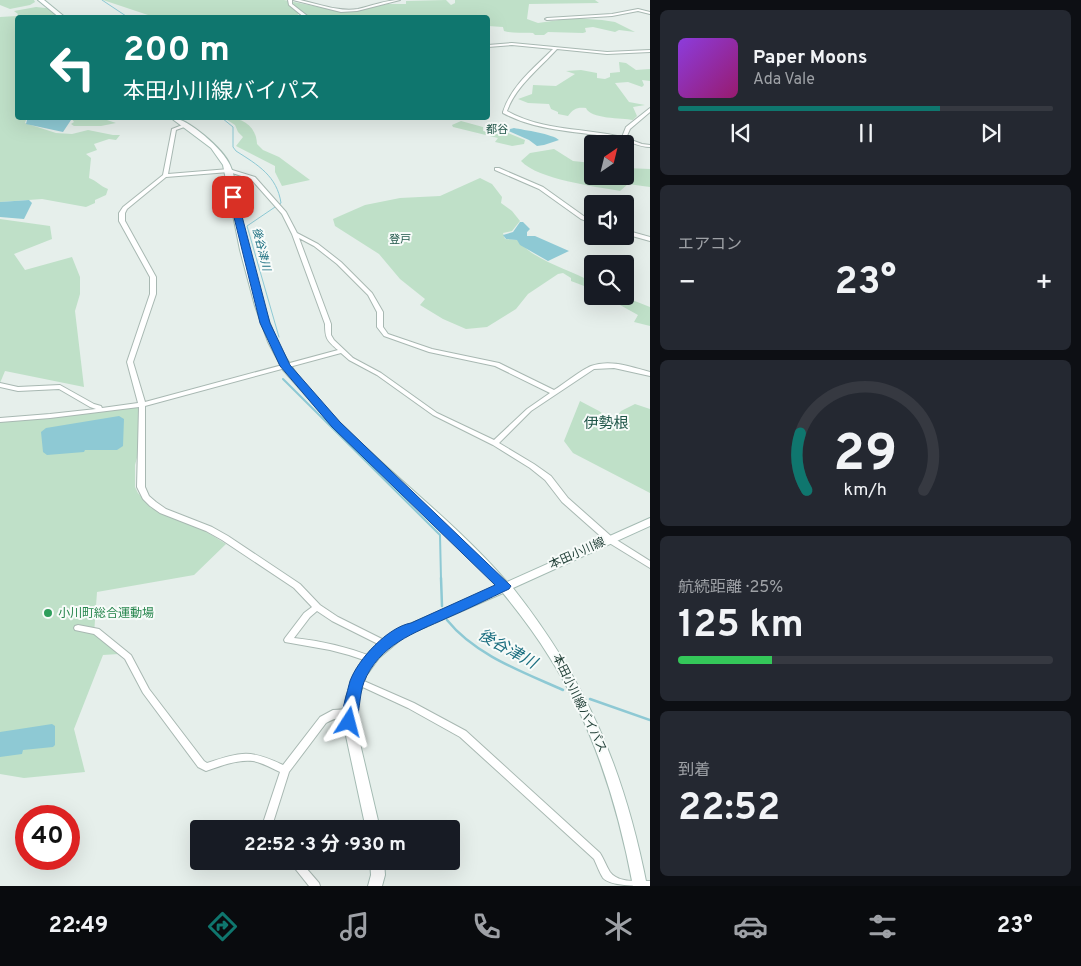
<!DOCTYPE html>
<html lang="ja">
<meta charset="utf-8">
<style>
:root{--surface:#171b24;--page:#242831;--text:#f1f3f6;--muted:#9ea1a6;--line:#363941;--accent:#0f766e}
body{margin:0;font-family:Overpass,"Noto Sans JP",sans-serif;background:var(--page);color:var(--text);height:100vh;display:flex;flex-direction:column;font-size:19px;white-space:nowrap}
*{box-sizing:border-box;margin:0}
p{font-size:16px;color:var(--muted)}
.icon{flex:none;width:28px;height:28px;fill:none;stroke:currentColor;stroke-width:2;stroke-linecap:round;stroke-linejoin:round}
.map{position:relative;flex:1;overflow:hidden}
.panel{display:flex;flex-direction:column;gap:10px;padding:10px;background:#0d0f14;width:431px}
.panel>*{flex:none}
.hud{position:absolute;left:15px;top:15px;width:475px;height:105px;border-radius:5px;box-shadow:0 5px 20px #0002;background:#0f766e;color:#fff;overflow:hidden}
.needle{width:32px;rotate:35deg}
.tools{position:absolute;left:584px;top:135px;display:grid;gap:10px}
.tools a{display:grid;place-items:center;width:50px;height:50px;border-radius:5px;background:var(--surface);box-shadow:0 5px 20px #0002;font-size:25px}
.speed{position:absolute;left:15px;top:805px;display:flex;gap:10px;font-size:25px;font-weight:700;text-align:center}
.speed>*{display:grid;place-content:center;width:65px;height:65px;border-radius:50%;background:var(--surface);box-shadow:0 5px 20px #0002;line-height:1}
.speed .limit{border:8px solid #d22;background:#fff;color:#111}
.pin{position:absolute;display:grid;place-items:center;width:42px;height:42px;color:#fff;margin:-21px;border-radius:10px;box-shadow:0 2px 8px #0006}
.me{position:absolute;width:55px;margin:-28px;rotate:9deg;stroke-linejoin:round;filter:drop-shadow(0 0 4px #0008)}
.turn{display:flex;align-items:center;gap:18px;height:105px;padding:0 25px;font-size:22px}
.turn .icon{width:65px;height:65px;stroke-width:2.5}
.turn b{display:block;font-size:35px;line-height:42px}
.big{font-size:38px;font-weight:700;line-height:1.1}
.panel .tile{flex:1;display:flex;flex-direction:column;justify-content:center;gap:8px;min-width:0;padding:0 18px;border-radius:8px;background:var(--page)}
.panel .dial{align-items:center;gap:0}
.dial svg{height:130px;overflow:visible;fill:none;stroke:var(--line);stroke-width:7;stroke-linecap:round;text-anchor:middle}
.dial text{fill:var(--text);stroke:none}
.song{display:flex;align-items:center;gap:15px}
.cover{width:60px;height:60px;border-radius:8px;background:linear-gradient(135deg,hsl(270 70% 55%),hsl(320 70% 35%))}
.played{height:5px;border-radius:2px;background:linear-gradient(90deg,var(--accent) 70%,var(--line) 70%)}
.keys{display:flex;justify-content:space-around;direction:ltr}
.heat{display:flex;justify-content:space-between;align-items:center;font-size:28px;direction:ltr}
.charge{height:8px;border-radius:4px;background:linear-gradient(90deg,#34c759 25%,var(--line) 0)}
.trip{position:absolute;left:190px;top:820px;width:270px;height:50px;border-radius:5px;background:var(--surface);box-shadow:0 5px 20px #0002;font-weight:700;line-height:50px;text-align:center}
.tabs{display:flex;height:80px;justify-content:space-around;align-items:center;background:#090b0e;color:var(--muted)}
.tabs .icon{width:35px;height:35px}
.tabs .on{color:var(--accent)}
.tabs b{font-size:22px;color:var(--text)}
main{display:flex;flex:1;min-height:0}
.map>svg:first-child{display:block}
.green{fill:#bfe0c8}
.water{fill:#8ec9d4}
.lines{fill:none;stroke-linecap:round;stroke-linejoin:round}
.stream-far2{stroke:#8ec9d4;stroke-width:1}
.stream-far1{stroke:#8ec9d4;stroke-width:2}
.stream{stroke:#8ec9d4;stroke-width:2.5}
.street-casing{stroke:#a8b8b2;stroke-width:2}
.secondary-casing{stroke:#a4bbb3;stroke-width:2}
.street{fill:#fff;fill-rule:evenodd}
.secondary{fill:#fff;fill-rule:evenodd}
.route{fill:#1a73e8;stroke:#114b97}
.leisure-dot{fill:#2e9e5b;stroke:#f7fbf9;stroke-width:2}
.labels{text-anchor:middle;stroke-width:4;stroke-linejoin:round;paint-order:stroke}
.far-neighbourhood-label{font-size:11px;fill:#1f5548;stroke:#f7fbf9}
.far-water-label{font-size:11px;font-style:italic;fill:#1c6f80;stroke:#f7fbf9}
.street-label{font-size:12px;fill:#24423a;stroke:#f7fbf9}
.leisure-label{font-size:12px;fill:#27864d;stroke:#f7fbf9;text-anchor:start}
.quarter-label{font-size:15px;fill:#1f5548;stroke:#f7fbf9}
.near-water-label{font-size:16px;font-style:italic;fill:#1c6f80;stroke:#f7fbf9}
</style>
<main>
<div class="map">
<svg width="650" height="886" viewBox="0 0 650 886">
<rect width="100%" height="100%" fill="#e6efeb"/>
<g class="green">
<path d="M0,0H34L35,2L30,5L10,9L0,5Z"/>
<path d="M103,0H284L344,12L357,11L387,4H406V1L446,0L451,5L455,3V0H595L599,3L529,4L527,19L538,23L573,18L602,20L615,22L635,32L619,30L615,32L593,27L585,28L586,32L583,33L548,32L544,35H535L533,33C524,32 513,34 504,31L503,27L488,26V18H317L300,13L293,18L154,17Z"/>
<path d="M36,7L55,9L64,17L18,18L16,117L26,120L25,123L56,133L72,134L88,130L113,135H120L116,140L109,139L94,144L97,150L86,154L91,158L89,178C97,181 100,186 108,189L106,195L95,200V203L86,207L42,199L0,202V17L17,16L18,14L14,11Z"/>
<path d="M619,62L626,63L636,70L650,69V81L642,80L644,85L642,87L628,82L615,83L629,102L645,105L633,107L637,116L633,120C622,118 590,119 586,108C577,107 573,109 568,116L558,114V112L551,109L549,104L528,103L518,99L532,94L533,85L556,86L575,74L566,71L581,70L597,73V78L605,79L610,77V73L620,72Z"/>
<path d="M38,118H112L107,120L116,123L101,126H74L71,124L74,122L72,119L59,121Z"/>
<path d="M224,118C242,117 256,125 257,144L263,150L279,157L310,180L282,186L275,172V166L236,146L243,137L238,132L235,125Z"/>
<path d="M461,121L483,127V131L496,134L508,133L525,140L524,144L512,146L495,142L498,138L453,127L452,125Z"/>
<path d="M554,149L573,161L592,163V176H625V168L650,169V187L628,184L620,191C594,186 539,180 521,161L530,153Z"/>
<path d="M480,178L492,184L502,197L501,203L512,211L520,221L512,231L503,233L505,239L518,240C532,260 571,270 592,282V289L571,281V278L563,273L558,274L528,294L516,309L487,327L466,329L443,319L420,305L425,299L400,279L379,254L335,226L333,219L365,205L400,198L440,196Z"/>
<path d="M0,219L50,226L52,239L14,254L25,270L72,257L80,277V294L75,311L84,387L5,371L0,383Z"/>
<path d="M609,296H622L650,307V326L634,322L638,315L611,300L612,298Z"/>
<path d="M580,401L599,411L613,421L621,411L635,404L650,409V493L573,453L564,441Z"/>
<path d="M127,408H139L138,454L135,465V487L138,493L151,508L205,531L226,544L194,575L97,592L94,634L119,654L103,655L74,729L85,772L24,778L0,774V421Z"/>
</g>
<g class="water">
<path d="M22,118L71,120L63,132L26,124L27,120Z"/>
<path d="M514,128C524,130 553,134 559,140L544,145L537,146L529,140L506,130Z"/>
<path d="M29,200L32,203L24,219L0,217V202Z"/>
<path d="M520,222H523L530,229L527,232V236H535L569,251L548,261L520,245L517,240L506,239L503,235L513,232Z"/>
<path d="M119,416L124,419L123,446L117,450H85L84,452L47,455L43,452L41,432L46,428Z"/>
<path d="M52,724L55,726V745L53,747L23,750L22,754L0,757V732Z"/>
</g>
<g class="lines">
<g class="stream-far2">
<path d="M102,0L129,18"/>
<path d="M222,118L233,127V147L236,151C258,165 277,176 281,203L247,226L279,337"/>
</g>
<path class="stream-far1" d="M283,379L440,535L441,579"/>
<g class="stream">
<path d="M441,578L442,606"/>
<path d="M447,620C475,655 523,672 563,690"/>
<path d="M590,699L650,720"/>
</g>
<defs>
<g id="street">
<path d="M288,0H292V4L310,18H305L289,5Z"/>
<path d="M293,0H300C319,4 338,12 358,9C372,6 385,0 400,0L357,11L341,12Z"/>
<path d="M638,9L650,12V14L638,11L612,16L547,20L545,19L547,18L612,14Z"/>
<path d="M512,43L607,52L650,50V52L607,54L557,49C539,69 516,86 507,111C542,131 584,128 622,137L626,127L650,108V112L630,129L626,138L642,144L650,145V147C638,147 628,140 616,138C578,131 538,132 503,113V112C511,86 534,68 553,49L512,45L488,47V45Z"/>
<path d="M185,124H187V126L176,130L168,174L229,169L255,177L286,212L297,233L318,244L341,262L372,293L383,312V327L388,334L432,349L499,363L554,390C564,384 581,370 591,366C610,359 631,367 650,372V376L614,368L594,369L531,411L499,443L534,464L551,476L568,498L612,537L650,561V568L606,541L562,502L545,480L530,468L493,445L433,415L377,375L349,360L341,353L145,406V487L149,496L156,502L166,509L212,527L228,536L300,584L320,605L338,617L388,642L389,644L388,646L385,647L382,646L332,621L317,611L310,617L294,638C322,641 348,647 373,657L374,659L373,661L370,662L349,655L330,650L285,642L284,640L285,638L304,613L312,607L294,588L222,540L206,531L160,513L150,506L143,499L137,487L139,407L50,418L0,422V418L50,414L96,409L90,407L59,389L18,391L0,387V383L18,387L60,385L94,404L101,406L102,408L138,403L127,362L150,294V277L119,221V213L123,207L163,175L172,129ZM229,172L251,179L282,214L292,234L325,324C325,338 327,341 338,350L145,402L133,362L156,294V277L125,221V213L127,209L166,177ZM299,238L314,246L337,264L368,295L377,312V327L384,336L429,352L495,366L550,393L527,409L494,440L437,413L381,373L353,358L334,340L331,335V324Z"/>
<path d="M495,168H499L543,187L585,217L592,220V223L581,219L539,189L495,170Z"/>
<path d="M625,230L650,237V241L625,234Z"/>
<path d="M78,625L99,629L131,655L149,689L204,761L207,763C241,752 250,749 283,765L320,717L333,710L349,709L352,711L353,713L352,715C341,719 338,716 326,723L289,772L271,829H261L280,772C271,768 263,763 253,761C238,759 221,766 206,771L198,767L143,693L125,659L94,634L75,630L74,628L75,626Z"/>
<path d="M357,678L414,703L466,731L600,853C604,859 606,866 610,872C618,883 637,881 650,881V886C636,886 611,886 603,878C599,872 597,865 594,859L460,737L408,708L354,683L353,681L354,679Z"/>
<path d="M289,861H300L319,883L320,886H309Z"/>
</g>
<g id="secondary">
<path d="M38,0H44L66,18H60Z"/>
<path d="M171,118C186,116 224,150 230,165C237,180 236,197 240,213C249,255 258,297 275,336C289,370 315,397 340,423C394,477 457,524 507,582L650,518V526L513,588C587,682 624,769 647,886H633C618,806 594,727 550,658C536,635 520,614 503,593L405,636L379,658L366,676L359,697L355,722L380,829H366L343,722L346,697L357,671L370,651L396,630L498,586L456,542L340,434L283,370L268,342L255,306L240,250L223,165L211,148Z"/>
<path d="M370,861H384L385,875L382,886H368L371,875Z"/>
</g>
</defs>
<use href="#street" class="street-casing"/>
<use href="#secondary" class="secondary-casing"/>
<use href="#street" class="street"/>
<use href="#secondary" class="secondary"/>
</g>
<path class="route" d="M233,194L237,197L270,323L290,365L340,422L511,586L509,589C488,599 468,609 447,618C414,633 379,645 364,682C359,695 360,716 354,726L349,728L344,726C340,718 343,709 345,700C347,694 348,687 350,681C358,659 388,627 411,623L495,585L332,427L280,366L260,323L229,197Z"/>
<circle class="leisure-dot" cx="48" cy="613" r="5"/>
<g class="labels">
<g class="far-neighbourhood-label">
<text x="497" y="133">都谷</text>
<text x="400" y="243">登戸</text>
</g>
<g class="far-water-label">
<text transform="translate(262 249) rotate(76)" y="4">後谷津川</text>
</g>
<g class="street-label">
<text transform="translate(577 553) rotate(-24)" y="4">本田小川線</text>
<text transform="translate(580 703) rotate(64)" y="4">本田小川線バイパス</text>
</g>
<g class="leisure-label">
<text x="58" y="617">小川町総合運動場</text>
</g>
<g class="quarter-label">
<text x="606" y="428">伊勢根</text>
</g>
<g class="near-water-label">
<text transform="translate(508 648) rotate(29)" y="6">後谷津川</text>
</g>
</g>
</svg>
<div class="tools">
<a><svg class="needle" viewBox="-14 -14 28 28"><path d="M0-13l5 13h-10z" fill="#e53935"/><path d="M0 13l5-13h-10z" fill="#9ea1a6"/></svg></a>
<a><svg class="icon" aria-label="sound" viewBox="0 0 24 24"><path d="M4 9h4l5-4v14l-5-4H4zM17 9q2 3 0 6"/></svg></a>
<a><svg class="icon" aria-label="search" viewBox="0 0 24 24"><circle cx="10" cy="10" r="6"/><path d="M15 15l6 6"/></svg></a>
</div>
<div class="speed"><div class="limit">40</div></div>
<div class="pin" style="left:233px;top:197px;background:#d93025"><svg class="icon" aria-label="arrive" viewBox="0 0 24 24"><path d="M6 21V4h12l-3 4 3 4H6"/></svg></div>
<svg class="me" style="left:349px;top:722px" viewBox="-20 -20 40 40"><path d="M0-17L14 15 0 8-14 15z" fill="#1a73e8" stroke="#fff" stroke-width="4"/></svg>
<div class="trip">22:52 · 3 分 · 930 m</div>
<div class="hud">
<div class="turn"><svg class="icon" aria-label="left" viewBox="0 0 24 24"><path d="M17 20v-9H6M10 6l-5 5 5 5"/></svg><div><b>200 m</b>本田小川線バイパス</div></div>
</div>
</div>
<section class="panel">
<div class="tile">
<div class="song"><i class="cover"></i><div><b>Paper Moons</b><p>Ada Vale</p></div></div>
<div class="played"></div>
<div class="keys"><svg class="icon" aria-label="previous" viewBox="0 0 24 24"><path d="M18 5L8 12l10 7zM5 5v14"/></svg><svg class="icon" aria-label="pause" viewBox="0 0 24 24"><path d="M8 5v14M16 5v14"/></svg><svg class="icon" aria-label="next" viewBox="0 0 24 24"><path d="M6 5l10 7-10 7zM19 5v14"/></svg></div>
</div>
<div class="tile"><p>エアコン</p>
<div class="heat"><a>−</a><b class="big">23°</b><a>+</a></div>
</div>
<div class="tile dial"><svg viewBox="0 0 100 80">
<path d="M14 69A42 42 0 1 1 86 69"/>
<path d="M14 69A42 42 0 0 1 10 34" stroke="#0f766e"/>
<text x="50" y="56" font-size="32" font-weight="700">29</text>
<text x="50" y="72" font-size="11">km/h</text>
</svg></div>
<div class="tile"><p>航続距離 · 25%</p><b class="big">125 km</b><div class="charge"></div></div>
<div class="tile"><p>到着</p><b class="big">22:52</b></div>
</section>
</main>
<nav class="tabs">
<b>22:49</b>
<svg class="icon on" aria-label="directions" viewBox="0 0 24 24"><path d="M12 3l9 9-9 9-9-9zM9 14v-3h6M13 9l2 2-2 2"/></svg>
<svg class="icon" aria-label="music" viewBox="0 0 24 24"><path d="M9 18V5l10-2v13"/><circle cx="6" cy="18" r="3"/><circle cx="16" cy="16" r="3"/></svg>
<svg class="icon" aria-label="phone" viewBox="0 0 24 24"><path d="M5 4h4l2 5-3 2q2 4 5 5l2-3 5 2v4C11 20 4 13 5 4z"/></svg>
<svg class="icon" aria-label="climate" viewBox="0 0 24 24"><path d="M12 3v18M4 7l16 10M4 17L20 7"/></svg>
<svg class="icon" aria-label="car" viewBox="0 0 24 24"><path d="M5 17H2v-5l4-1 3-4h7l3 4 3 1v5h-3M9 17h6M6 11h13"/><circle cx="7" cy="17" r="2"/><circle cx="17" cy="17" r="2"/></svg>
<svg class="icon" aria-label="filters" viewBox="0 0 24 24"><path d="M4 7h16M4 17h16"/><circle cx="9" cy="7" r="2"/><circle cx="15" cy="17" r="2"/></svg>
<b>23°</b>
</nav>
